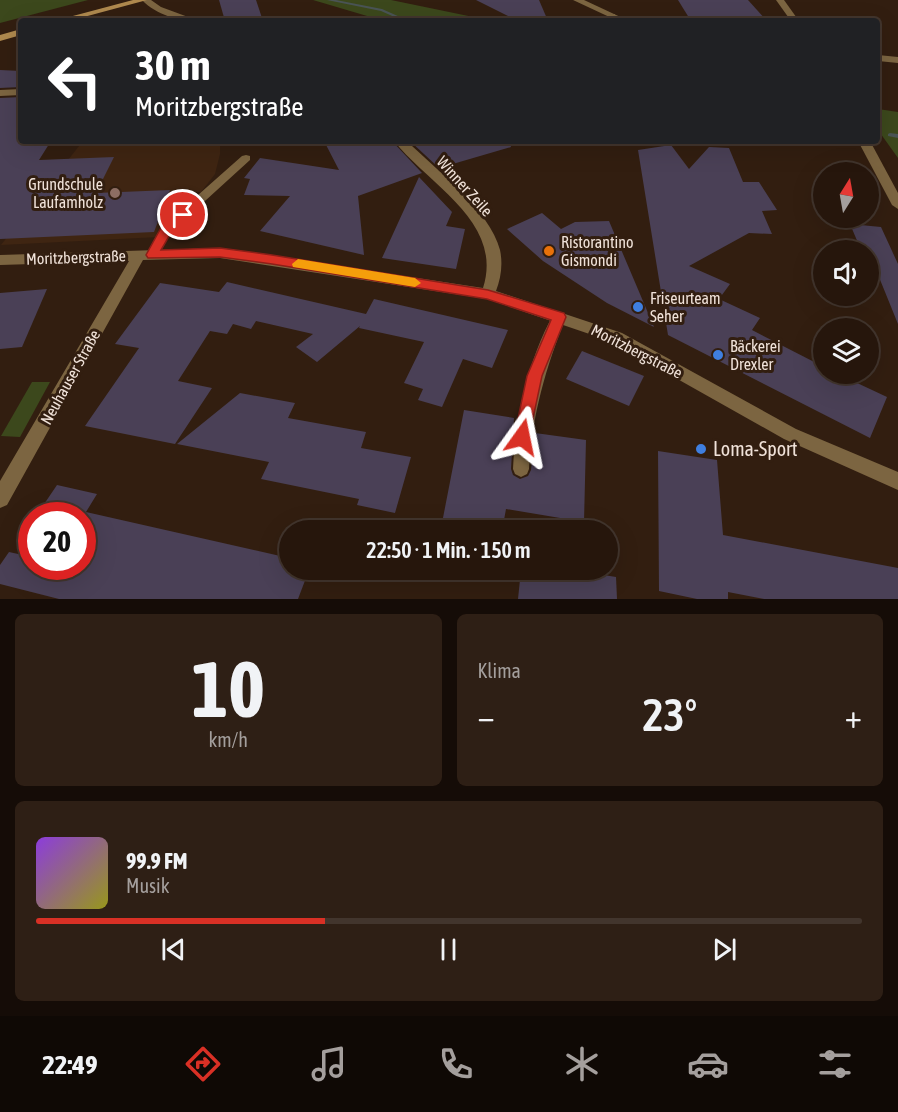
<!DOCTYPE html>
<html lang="de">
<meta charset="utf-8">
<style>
:root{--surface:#26160c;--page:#2e1f15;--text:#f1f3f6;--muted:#a49f9d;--line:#42352d;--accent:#d93025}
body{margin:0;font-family:"Asap Condensed",sans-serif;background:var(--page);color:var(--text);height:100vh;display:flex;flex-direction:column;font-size:22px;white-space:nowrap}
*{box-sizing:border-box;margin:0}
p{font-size:20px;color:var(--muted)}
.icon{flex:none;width:33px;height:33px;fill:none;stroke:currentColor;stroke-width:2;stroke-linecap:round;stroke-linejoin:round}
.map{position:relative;height:599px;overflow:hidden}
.panel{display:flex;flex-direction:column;gap:15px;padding:15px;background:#150c07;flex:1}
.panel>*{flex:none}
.banner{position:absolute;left:18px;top:18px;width:862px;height:126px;border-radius:6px;box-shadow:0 6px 24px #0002,0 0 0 2px var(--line);background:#202124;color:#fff;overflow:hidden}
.needle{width:39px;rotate:11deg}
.buttons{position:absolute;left:813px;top:162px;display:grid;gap:12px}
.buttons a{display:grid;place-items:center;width:66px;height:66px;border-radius:50%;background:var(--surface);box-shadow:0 6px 24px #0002,0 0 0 2px var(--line);font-size:30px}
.speed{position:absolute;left:18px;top:502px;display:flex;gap:12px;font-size:30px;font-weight:700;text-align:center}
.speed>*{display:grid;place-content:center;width:78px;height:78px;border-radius:50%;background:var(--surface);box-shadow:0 6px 24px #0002,0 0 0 2px var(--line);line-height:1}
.speed .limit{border:9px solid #d22;background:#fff;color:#111}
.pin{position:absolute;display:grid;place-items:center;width:51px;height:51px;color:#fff;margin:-26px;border:3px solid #fff;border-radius:50%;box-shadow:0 2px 6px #0007}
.me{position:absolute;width:66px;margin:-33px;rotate:12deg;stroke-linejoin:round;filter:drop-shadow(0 0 4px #0008)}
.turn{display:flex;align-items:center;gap:21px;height:126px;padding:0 18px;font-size:27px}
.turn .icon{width:78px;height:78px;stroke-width:2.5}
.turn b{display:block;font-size:42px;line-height:51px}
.big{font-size:45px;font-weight:600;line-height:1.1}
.panel .widget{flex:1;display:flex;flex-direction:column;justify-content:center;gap:9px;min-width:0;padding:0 21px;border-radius:9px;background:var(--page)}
.panel .dial{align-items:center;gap:0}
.dial b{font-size:78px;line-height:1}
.song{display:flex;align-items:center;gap:18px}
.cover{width:72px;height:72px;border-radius:9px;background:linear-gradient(135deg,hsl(270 70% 55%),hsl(60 70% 35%))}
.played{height:6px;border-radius:3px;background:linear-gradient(90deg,var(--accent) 35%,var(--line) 35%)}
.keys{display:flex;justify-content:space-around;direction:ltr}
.heat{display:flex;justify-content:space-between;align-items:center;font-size:33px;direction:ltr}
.panel .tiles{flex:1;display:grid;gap:15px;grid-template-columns:1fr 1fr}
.widget:last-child{grid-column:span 2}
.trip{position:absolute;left:279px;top:520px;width:339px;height:60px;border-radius:30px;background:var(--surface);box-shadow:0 6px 24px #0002,0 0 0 2px var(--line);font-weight:600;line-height:60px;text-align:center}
.dock{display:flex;height:96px;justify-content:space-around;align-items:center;background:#0f0905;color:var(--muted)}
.dock .icon{width:42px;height:42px}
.dock .selected{color:var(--accent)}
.dock b{font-size:27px;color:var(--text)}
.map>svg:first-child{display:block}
.built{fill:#3f2512}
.green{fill:#3c481c}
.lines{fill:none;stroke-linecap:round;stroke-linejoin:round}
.stream{fill:#4a5455;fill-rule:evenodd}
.building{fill:#4a4056}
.lane{fill:#7c6541;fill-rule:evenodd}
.street{fill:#7c6541;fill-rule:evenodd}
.secondary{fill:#af894e;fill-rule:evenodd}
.route{fill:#d93025;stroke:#8d1f18;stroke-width:1.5}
.slow{fill:#f59e0b}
.education-dot{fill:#8d6e63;stroke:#321e10;stroke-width:2}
.food-dot{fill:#e8710a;stroke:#321e10;stroke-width:2}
.shop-dot{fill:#3f7fe0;stroke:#321e10;stroke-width:2}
.labels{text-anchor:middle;stroke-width:6;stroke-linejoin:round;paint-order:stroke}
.poi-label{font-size:16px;fill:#f0e2d9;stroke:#321e10;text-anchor:start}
.street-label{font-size:16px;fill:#f0e2d9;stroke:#321e10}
.near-poi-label{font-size:20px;fill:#f0e2d9;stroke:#321e10;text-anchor:start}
</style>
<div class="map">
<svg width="898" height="599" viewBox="0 0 898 599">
<rect width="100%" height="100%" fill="#321e10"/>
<path class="built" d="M83,141H220V154L215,174L201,192L175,194L159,237L1,245Z"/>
<g class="green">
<path d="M0,0H88L0,23Z"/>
<path d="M313,0H391L483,19L384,21Z"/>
<path d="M878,109L898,112V158L878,130Z"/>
<path d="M32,382H50L20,437L1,436Z"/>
</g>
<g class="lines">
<g class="stream">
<path d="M327,0H336L382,9L400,17L426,20L428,21L399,19L381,11Z"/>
<path d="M890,133L898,134V138L888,136V134Z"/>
</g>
</g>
<g class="building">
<path d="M219,0H256L263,21H225Z"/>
<path d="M476,0H539L548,21H518Z"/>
<path d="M678,0H748L767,21H691Z"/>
<path d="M0,70L21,71V87L0,88Z"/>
<path d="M21,97V141H51L39,160L114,157L96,193L170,190L154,232L0,239V98Z"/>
<path d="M324,141H392L422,173L358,196L364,255L260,231L290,196L244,195L250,179L244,178L260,158L339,170Z"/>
<path d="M410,141H510L511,147L439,168Z"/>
<path d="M671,145L689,169L709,147L729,148L743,182H759L777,210L762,211L772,234L749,233L689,266L730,284L719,299L760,318L752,330L824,367V374H859L855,382L887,397L870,438L668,335L638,150Z"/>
<path d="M419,177L452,212L446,226L465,229L456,269L382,258Z"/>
<path d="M542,213L561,229L575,222L609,221L654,327L607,303L543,261L507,229Z"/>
<path d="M850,224L881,227L898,264V324L868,250H861Z"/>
<path d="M227,282L366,314L374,299L508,330L492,368L463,359L442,407L418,400L423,389L404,383L424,342L359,328L360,326L317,362L296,347L313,334L256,321L251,329L233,324L227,334L210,331L178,381L212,388L175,444L85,426L139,348L115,344L160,283L219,292Z"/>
<path d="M47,289L22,347L0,349V293Z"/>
<path d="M582,351L644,376L629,406L566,379Z"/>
<path d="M240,393L295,403L288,418L366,432L361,448L411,457L395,513L357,505L359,499L261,479L269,462L177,444Z"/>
<path d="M464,410L514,418L511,469L513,475L520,479L528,476L531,470L535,433L586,440L584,522L506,509L502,531H486L442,523Z"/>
<path d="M658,451L717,460L723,535L898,568V599H764L728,592V599H697L659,591Z"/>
<path d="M57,485L97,494L86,512L289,558L285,570H309L298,599H59L0,584V565L9,552L32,557V567H82V516H36Z"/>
<path d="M521,570H573L616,577L617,599H518Z"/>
</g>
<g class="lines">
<g class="lane">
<path d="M612,14H615V18L606,21H594Z"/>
<path d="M21,89V95L0,96V90Z"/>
<path d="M246,155L250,156V160L172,231L156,258H148L146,255L163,226L242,156Z"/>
<path d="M559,312L564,313L566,317C546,367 532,415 529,469L527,474L521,477L515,474L513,469C516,416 528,360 554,313Z"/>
</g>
<g class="street">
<path d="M142,0H151L161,7L199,21C179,21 156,15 142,0Z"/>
<path d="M573,0H584L629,21H618Z"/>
<path d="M776,0H784L799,21H791Z"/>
<path d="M878,55L898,57V63L878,61Z"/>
<path d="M394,141H407C435,169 490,210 500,250C503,264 501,278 496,291L622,333L796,429L898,472V490L784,439L610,341L487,299L220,258L143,260L7,505L0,508V481L129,261L0,265V255L220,248L483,288C504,222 429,185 394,141Z"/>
<path d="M858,141H870L898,193V209L892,205Z"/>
</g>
<g class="secondary">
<path d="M133,0H147L69,21H54Z"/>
<path d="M21,29V35L0,41V35Z"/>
</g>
</g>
<path class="route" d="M183,211L189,215L172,231L161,250L220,248L272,255L488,290L564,313L566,317L542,376L528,442H517L514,437L527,376L551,320L487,299L272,264L220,257L148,258L146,255L162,226Z"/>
<path class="slow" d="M298,259L415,278L421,283L415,287L293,267L292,264Z"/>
<circle class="education-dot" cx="115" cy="193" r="6"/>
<circle class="food-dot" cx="549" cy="251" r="6"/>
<g class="shop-dot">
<circle cx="638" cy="307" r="6"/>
<circle cx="718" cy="355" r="6"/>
<circle cx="701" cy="449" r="6"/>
</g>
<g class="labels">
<g class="poi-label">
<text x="103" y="190" text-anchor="end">Grundschule<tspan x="103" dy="18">Laufamholz</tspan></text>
<text x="561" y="248">Ristorantino<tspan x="561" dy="18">Gismondi</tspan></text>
<text x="650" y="304">Friseurteam<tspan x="650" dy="18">Seher</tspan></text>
<text x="730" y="352">Bäckerei<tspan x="730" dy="18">Drexler</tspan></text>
</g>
<g class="street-label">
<text transform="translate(465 186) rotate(48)" y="6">Winner Zeile</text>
<text transform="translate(76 257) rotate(-2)" y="6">Moritzbergstraße</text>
<text transform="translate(637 351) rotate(27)" y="6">Moritzbergstraße</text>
<text transform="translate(70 377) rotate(-61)" y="6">Neuhauser Straße</text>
</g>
<g class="near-poi-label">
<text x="713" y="456">Loma-Sport</text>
</g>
</g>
</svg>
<div class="buttons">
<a><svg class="needle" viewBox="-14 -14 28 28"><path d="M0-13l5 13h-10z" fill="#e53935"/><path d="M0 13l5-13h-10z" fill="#a49f9d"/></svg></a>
<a><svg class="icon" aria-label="sound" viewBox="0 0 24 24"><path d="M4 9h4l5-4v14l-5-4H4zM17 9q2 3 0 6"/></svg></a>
<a><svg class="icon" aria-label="layers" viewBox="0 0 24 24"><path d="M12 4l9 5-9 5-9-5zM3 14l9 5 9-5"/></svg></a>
</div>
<div class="speed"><div class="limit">20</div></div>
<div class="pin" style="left:183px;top:215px;background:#d93025"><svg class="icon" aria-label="arrive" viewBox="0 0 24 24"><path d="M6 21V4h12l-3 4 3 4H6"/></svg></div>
<svg class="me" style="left:522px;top:437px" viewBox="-20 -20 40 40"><path d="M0-17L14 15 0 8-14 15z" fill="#d93025" stroke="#fff" stroke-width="4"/></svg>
<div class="trip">22:50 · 1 Min. · 150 m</div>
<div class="banner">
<div class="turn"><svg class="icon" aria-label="left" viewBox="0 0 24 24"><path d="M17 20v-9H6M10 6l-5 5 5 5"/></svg><div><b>30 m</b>Moritzbergstraße</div></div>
</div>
</div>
<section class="panel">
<div class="tiles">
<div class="widget dial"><b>10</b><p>km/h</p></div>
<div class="widget"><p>Klima</p>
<div class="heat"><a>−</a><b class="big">23°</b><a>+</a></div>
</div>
<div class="widget">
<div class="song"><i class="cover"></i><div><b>99.9 FM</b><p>Musik</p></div></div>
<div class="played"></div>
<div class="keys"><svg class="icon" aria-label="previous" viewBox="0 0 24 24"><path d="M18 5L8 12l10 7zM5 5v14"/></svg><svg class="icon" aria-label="pause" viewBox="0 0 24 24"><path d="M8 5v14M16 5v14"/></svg><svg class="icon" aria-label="next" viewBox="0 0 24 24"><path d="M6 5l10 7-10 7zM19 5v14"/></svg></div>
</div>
</div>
</section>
<nav class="dock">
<b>22:49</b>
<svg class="icon selected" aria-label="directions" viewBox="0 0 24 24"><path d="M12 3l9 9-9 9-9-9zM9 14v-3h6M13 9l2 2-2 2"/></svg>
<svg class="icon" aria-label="music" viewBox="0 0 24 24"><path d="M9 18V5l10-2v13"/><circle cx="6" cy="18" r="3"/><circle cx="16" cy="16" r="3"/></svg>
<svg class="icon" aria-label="phone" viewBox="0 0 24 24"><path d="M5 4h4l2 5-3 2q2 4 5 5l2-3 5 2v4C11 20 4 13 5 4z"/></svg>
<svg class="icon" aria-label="climate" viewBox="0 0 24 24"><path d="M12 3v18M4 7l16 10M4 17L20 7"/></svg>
<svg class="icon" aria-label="car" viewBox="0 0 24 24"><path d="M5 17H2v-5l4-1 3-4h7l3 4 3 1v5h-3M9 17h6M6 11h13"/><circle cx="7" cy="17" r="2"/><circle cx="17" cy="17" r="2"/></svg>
<svg class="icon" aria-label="filters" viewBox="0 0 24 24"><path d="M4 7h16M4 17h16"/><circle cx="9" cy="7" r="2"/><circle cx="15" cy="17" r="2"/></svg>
</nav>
